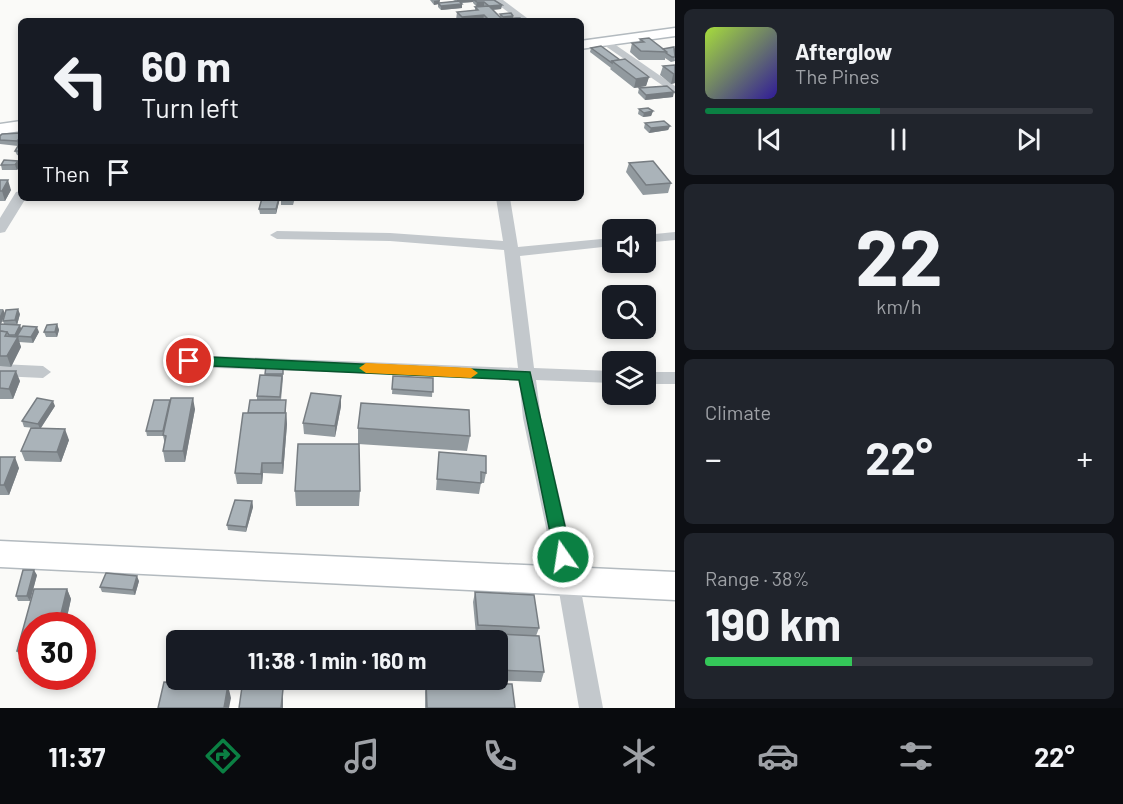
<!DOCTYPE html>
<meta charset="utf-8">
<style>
:root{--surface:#171b24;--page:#20242c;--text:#f1f3f6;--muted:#9ea1a6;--line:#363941;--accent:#0b8043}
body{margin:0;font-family:Barlow,sans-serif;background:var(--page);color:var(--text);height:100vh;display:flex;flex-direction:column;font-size:22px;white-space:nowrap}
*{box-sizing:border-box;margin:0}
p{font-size:20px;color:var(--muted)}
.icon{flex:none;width:33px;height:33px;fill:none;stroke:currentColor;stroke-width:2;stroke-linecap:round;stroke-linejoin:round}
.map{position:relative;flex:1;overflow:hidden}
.panel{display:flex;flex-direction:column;gap:9px;padding:9px;background:#0d0f14;width:448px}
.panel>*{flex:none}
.banner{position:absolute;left:18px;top:18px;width:566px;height:183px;border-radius:9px;box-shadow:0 3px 9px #0003;background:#171b24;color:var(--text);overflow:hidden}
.buttons{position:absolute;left:602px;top:219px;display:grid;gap:12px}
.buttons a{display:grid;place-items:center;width:54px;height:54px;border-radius:9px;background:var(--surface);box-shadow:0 3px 9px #0003;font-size:30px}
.speed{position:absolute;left:18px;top:612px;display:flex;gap:12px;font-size:30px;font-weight:700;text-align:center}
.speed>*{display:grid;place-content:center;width:78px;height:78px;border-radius:50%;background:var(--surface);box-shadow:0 3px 9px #0003;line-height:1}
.speed .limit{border:9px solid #d22;background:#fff;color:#111}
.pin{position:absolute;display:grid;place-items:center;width:51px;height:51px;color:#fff;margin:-26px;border:3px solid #fff;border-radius:50%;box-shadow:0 2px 6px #0007}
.me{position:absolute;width:66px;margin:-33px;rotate:347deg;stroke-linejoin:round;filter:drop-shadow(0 0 4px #0008)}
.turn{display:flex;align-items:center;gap:21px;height:126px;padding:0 24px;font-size:27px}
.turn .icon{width:78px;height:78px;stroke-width:2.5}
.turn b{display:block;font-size:42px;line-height:51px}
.then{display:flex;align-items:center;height:57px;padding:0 24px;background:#0003;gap:12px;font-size:22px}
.big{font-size:45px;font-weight:700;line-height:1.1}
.panel .widget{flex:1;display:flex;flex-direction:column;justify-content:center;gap:9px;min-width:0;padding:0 21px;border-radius:9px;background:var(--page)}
.panel .dial{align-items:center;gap:0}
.dial b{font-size:78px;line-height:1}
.song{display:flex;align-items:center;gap:18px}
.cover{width:72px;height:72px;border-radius:9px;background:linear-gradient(135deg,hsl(80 70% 55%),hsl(250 70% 35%))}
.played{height:6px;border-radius:3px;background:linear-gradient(90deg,var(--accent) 45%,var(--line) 45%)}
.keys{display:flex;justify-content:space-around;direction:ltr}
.heat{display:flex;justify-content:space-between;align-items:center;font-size:33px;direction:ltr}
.charge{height:9px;border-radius:4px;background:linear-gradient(90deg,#34c759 38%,var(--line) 0)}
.trip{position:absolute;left:166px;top:630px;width:342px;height:60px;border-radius:9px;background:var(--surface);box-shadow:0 3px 9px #0003;font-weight:700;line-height:60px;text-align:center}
.tabs{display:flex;height:96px;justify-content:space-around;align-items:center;background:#090b0e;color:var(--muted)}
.tabs .icon{width:42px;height:42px}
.tabs .current{color:var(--accent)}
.tabs b{font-size:27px;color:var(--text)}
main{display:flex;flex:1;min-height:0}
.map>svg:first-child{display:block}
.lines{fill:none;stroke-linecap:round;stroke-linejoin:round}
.secondary-casing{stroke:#b3babf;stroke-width:3}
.street{fill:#c3c8cc;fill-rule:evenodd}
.secondary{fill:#fff;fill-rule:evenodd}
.wall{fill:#929a9f}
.shaded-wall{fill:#777d82}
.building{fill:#aab3b9;stroke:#777d82;stroke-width:1.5}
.route{fill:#0b8043;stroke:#07532c;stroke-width:1.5}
.slow{fill:#f59e0b}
</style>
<main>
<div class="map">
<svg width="675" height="708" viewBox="0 0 675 708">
<rect width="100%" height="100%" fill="#fafaf8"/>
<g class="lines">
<defs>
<g id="secondary">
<path d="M675,28V36L580,49V41Z"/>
<path d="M21,121V131L0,134V124Z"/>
<path d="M0,541L675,572V600L0,567Z"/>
</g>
</defs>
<use href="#secondary" class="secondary-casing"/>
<g class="street">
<path d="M492,0H503L531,21H520Z"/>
<path d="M601,39H607L675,86V94L601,43Z"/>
<path d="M21,191V198H26L5,232L0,233V218L16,192Z"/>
<path d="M496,198H510L518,247L612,238V246L520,256L534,368L612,371V383L536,380L541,418L579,580L603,708H579L557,580L523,418L519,379L189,367L181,361L189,355L518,368L504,250L390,241L277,239L270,235L277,231L390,233L503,241Z"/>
<path d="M675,232V240L645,243V235Z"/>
<path d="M0,364L43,366L51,372L43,378L0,376Z"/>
<rect x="645" y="372" width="30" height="12"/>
</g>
<use href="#secondary" class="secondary"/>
</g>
<g class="wall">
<path d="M430,0H440L439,3L455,1L453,0H494L502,5L501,9L493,10L500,17V14L513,16V18L523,21H457L456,20L457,12L475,10V7L484,6H476L473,3V2L461,3L462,8L441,10L438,7V4L434,5Z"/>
<path d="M640,39L663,49L674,47L675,61L671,62L665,58V60H639L630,52L632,43H639Z"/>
<path d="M591,48L620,60L649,77L646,86L634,88L610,69L611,68L590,52Z"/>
<path d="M675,65V83L671,84L660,75L663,66Z"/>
<path d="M639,88L673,97L645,100L638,93Z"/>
<path d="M639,109L653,111L651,116L643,117L638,114Z"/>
<path d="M645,123L670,126L668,130L649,133L644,128Z"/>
<path d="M21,133L18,146L0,144V140Z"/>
<path d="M21,146V156L17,155L15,151Z"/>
<path d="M629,163L671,183L668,193L643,195L626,172Z"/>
<path d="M1,165L20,166L17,170H2Z"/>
<path d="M0,180L11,190L5,201H0Z"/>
<path d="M262,198H280L276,214H260L259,209Z"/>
<path d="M281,198H295L293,205H281Z"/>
<path d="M0,309H3L5,314L1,324H4L3,321L20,314L17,325L21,329L39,332L33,343L19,342L21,347L11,367L0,366Z"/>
<path d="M57,324L59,330L57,337H46L44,332Z"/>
<path d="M266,366H283V379L281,400L286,406V413L287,424L283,474L263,473L262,484H237L235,473L248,413L257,400V396L265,375Z"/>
<path d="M0,371L20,381L13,399H0Z"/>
<path d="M393,376L433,378L432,397L392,394Z"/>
<path d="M170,400L195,409L185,462H165L163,451L165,444L163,436H147L146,431Z"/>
<path d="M55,406L41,428L69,440L61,462L25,461L21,451L35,428L24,427L22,421Z"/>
<path d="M341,406L335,437L304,434L303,423Z"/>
<path d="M358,428L470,436L467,451L358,444Z"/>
<path d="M439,452L486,473L484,483H481L479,494L436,490Z"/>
<path d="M0,457L19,468L9,495H0Z"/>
<path d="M295,491H360L359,506H296Z"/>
<path d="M252,501L253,507L246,532L228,530L227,525Z"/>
<path d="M37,575L30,601H18L16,596Z"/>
<path d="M139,581L135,595L102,592L100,587Z"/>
<path d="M34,589H67L71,599L65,626H32V661H22L17,651Z"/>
<path d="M475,592L539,628L536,636L544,672L541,682L488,680H498V640H476L477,635H476L473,602Z"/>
<path d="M426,682L515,708H425V692Z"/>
</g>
<g class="shaded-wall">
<path d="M440,0L439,4L434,5V1Z"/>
<path d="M457,0H474L473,2L457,3Z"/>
<path d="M477,2H484V6H476Z"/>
<path d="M462,4V8L441,10V6Z"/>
<path d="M502,5L501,9L489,10V6Z"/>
<path d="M484,15L483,21H461L462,17Z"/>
<path d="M513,16V20L507,18V20L503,21V17Z"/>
<path d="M673,75H675V83L671,84Z"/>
<path d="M649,77L646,86L634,88L636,79Z"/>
<path d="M674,92L673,97L645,100L646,95Z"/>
<path d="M653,111L651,116L643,117L644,113Z"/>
<path d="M670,126L668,130L649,133L651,128Z"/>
<path d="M21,137V143L18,146L17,141Z"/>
<path d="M18,161L20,166L17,170L15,165Z"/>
<path d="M8,180L11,190L5,201L2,191Z"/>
<path d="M279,198H280L276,214V209Z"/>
<path d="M3,309L5,314L0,326V316Z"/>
<path d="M18,309L20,314L17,325L15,320Z"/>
<path d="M57,324L59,330L57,337L55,332Z"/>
<path d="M20,325L22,331L18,337L21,347L11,367L7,356L16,339L15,335Z"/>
<path d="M37,327L39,332L33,343L31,337Z"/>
<path d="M16,371L20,381L13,399L9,389Z"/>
<path d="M341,396V406L335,437V426Z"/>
<path d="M193,398L195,409L185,462L183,451Z"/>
<path d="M53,401L55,406L40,429L38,424Z"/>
<path d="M286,413L287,424L283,474L282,463Z"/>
<path d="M65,429L69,440L61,462L57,452Z"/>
<path d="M15,457L19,468L9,495L4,485Z"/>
<path d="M262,463L263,473L262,484L261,474Z"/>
<path d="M252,501L253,507L246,532V527Z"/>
<path d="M34,570L37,575L30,601L27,596Z"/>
<path d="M137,576L139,581L135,595L133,590Z"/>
<path d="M67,589L71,599L65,626H58Z"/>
<path d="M228,685L231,698L229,708H224Z"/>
<path d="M283,689V708H281Z"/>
</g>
<g class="building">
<path d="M474,0H494L502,5L489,6L484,2H477Z"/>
<path d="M459,1L462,4L441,6L438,3Z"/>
<path d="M489,6L504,21H490L484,15L462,17L457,12L478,10L475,7Z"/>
<path d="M511,13L513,16L503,17L500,14Z"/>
<path d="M507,18H520L523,21H510Z"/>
<path d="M649,38L667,52L641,51L632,43L644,42L640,39Z"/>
<path d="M601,46L620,60L612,61V63L591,48Z"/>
<path d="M674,47L675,57H672L666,53L667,52L663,49Z"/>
<path d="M625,59L649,77L636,79L612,61Z"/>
<path d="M675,65V75L663,66Z"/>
<path d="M667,86L674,92L646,95L639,88Z"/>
<path d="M648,108L653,111L644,113L639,109Z"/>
<path d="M664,121L670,126L651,128L645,123Z"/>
<path d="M21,133V137L17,141L0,140V136L2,134Z"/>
<path d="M18,146H21V151H15Z"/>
<path d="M4,160L18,161L15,165H1Z"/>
<path d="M653,161L671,183L646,185L629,163Z"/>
<path d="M0,180H8L2,191H0Z"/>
<path d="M262,198H279L276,209H259Z"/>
<path d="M281,198H294L293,200H281Z"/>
<path d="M18,309L15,320L3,321L6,310Z"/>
<path d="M0,324L20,325L15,335H9L7,332L0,331Z"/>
<path d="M57,324L55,332H44L47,325Z"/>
<path d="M23,326L37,327L31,337L17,336Z"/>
<path d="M0,331L7,332L5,336L18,337L7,356H0Z"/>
<path d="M266,366H283V374H265Z"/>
<path d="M0,371H16L9,389L0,388Z"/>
<path d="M260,375L282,376L280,397L257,396Z"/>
<path d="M393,376L433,378V392L392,389Z"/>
<path d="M311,393L341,396L335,426L303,423Z"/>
<path d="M37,398L53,401L38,424L22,421Z"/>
<path d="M171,398H193L183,451H163L166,436L163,435Z"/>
<path d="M154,400H170L163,431H146Z"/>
<path d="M250,400H286L285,413H248Z"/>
<path d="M361,403L469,410L470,436L358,428Z"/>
<path d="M243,413H286L282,463H262L261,474L235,473Z"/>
<path d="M31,428L65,429L57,452L21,451Z"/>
<path d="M298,444H359L360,491H295Z"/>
<path d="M439,452L486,456V473L481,472V483L437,479Z"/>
<path d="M0,457H15L4,485H0Z"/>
<path d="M235,500L252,501L246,527L227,525Z"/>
<path d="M23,570H34L27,596H16Z"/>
<path d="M106,573L137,576L133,590L100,587Z"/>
<path d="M34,589H67L58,626H32V651H17Z"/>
<path d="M475,592L534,595L539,628L478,625Z"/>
<path d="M478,633L539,636L544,672L498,670V640H478Z"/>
<path d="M164,682L228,685L224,708H158Z"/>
<path d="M426,682L512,684L515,708H427Z"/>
<path d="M242,687L283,689L281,708H239Z"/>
</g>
<path class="route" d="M189,356L530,372L572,557L569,562L563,565L557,562L555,557L519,380L189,365L182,361Z"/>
<path class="slow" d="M366,363L471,368L478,373L471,378L366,373L359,368Z"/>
</svg>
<div class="buttons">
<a><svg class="icon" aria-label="sound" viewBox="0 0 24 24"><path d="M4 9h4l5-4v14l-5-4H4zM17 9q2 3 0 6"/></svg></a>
<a><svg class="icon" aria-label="search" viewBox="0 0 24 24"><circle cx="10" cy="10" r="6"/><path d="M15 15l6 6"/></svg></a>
<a><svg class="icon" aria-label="layers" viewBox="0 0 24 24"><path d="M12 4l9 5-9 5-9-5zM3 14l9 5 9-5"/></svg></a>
</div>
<div class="speed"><div class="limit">30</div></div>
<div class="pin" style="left:189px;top:361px;background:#d93025"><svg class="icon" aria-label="arrive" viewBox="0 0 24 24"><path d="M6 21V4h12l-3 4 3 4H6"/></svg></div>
<svg class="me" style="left:563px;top:557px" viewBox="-20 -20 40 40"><circle r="17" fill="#0b8043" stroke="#fff" stroke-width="3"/><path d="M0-11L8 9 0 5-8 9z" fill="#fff"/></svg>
<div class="trip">11:38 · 1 min · 160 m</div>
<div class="banner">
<div class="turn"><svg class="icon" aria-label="left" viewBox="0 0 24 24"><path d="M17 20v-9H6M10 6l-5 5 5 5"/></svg><div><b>60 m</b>Turn left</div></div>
<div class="then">Then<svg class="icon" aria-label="arrive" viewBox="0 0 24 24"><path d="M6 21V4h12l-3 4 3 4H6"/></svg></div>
</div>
</div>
<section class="panel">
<div class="widget">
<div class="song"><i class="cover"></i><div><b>Afterglow</b><p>The Pines</p></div></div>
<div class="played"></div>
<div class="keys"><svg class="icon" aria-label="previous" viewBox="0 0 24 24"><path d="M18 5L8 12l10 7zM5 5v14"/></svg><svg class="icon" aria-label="pause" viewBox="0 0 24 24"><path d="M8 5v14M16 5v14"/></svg><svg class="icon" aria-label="next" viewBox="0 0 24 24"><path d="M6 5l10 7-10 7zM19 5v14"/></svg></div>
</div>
<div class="widget dial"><b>22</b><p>km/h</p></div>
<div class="widget"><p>Climate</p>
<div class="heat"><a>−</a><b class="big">22°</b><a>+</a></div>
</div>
<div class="widget"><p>Range · 38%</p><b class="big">190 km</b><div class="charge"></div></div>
</section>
</main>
<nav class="tabs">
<b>11:37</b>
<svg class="icon current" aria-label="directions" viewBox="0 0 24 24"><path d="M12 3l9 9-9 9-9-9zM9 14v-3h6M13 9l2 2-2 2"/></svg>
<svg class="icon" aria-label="music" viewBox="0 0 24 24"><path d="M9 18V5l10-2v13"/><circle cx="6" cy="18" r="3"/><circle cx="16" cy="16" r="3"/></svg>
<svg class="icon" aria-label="phone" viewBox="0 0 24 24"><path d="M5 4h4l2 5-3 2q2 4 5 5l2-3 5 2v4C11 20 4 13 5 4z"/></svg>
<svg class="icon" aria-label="climate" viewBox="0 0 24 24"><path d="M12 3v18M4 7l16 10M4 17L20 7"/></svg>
<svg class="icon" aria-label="car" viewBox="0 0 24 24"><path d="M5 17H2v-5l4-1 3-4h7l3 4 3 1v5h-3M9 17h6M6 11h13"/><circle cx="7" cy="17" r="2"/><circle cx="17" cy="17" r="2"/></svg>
<svg class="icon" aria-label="filters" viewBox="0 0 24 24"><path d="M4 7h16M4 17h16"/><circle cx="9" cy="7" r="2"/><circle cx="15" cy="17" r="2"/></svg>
<b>22°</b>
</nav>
